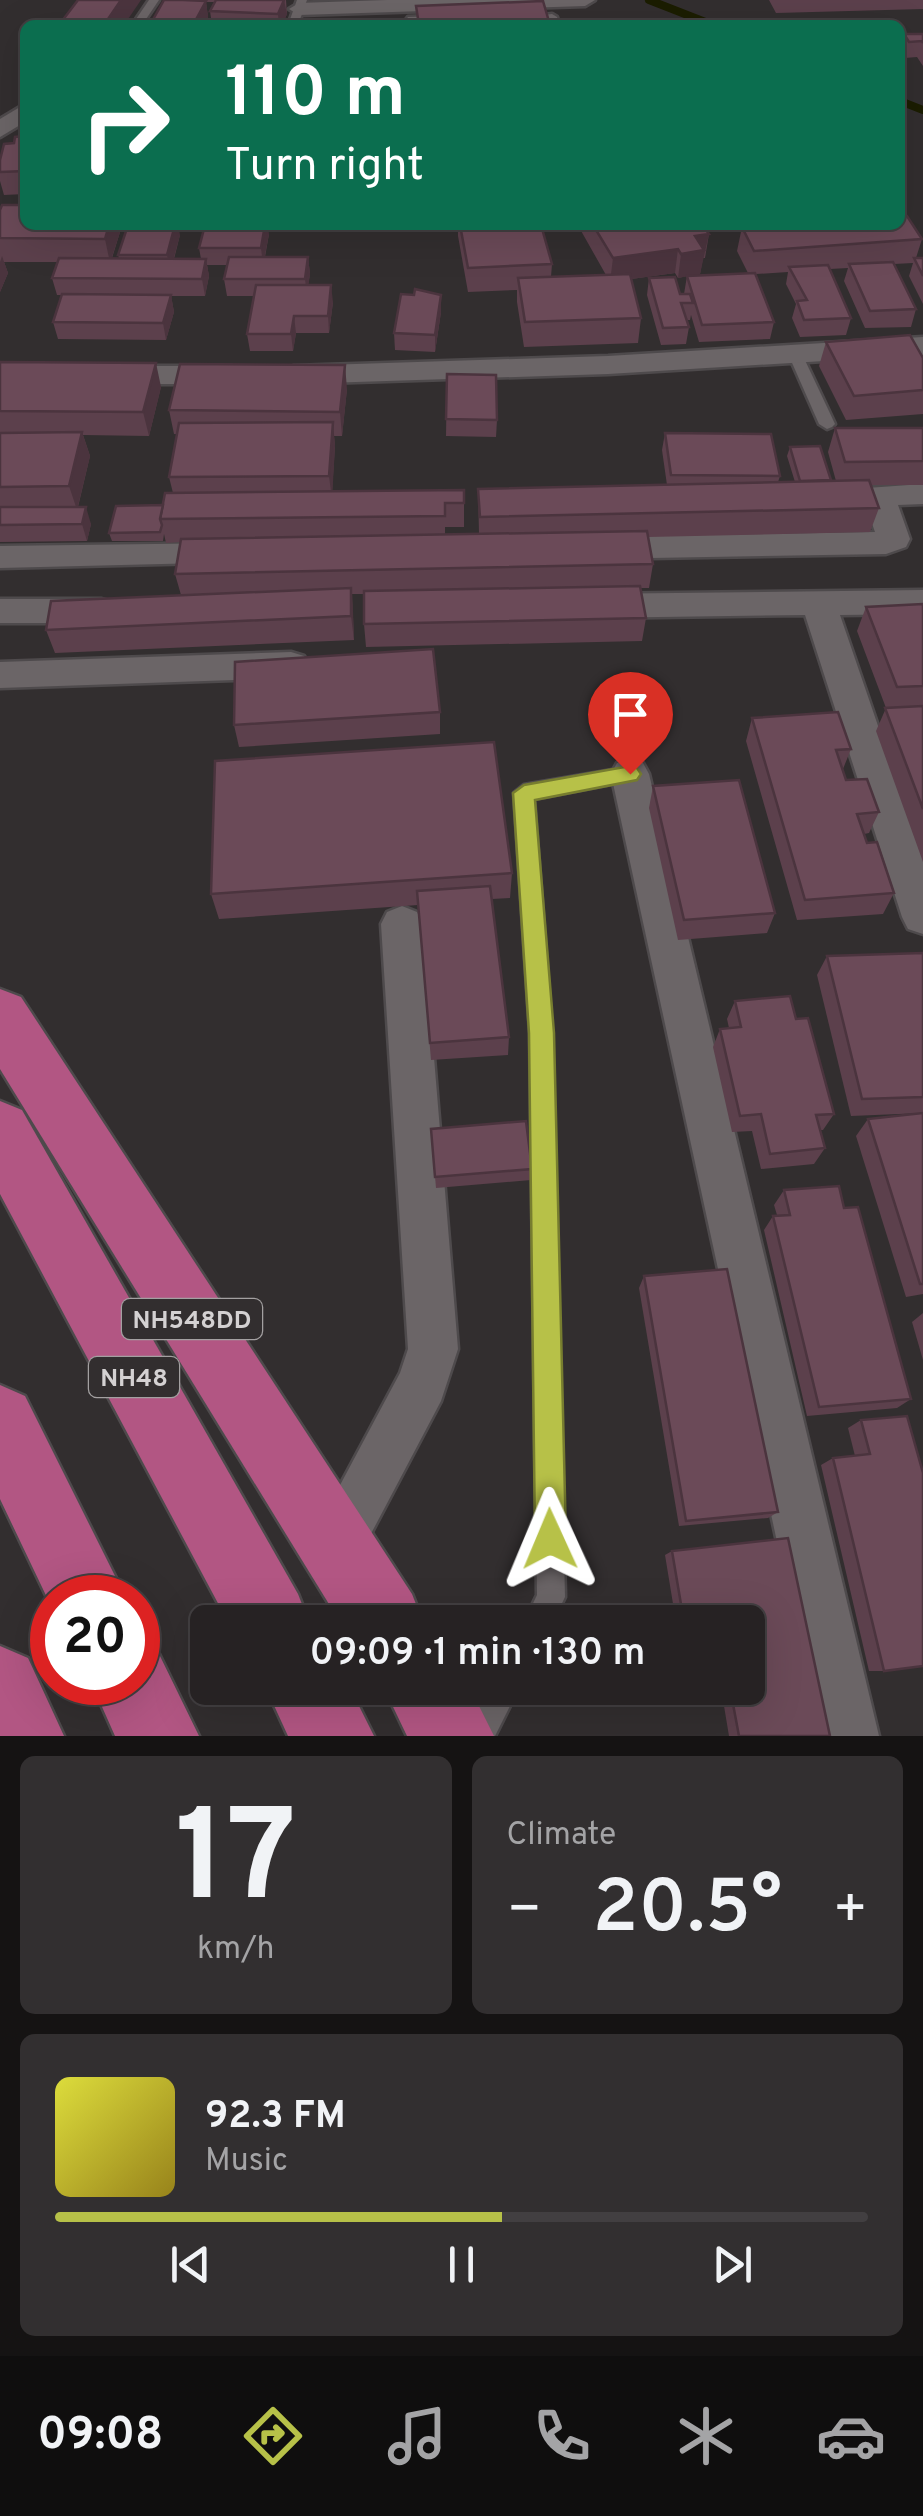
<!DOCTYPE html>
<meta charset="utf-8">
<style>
:root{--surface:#262223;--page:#322f30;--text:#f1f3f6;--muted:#a4a4a6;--line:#423f41;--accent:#b7c148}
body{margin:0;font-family:Overpass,sans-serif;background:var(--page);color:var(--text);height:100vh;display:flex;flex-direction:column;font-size:38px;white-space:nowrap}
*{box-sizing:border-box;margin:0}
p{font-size:32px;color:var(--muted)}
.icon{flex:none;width:55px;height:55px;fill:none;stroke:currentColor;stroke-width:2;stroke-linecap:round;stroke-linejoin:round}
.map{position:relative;height:1736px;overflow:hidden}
.side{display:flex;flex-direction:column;gap:20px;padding:20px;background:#151313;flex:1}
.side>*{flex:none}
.hud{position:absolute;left:20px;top:20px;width:885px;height:210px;border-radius:15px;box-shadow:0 10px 40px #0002,0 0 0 2px var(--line);background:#0b6e4f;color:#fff;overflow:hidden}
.speed{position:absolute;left:30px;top:1575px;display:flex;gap:20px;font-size:50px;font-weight:700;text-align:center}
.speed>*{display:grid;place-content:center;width:130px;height:130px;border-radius:50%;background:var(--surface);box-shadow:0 10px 40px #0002,0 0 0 2px var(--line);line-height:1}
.speed .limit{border:15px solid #d22;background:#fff;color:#111}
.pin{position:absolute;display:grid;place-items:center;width:85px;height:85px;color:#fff;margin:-102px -42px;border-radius:50% 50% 50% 0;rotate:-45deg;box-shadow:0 0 10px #0007}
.pin .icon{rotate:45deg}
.me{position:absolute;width:110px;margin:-55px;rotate:359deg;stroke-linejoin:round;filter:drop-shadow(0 0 8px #0008)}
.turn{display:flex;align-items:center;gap:35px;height:210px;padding:0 40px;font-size:45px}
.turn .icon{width:130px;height:130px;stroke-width:2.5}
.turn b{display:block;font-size:70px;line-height:85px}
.big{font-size:75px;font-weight:600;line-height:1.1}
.side .widget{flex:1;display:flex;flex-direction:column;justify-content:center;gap:15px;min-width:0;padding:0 35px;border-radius:15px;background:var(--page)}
.side .dial{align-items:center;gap:0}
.dial b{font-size:130px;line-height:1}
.song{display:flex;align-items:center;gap:30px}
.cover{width:120px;height:120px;border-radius:15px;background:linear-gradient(135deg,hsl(60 70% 55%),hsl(50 70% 35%))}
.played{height:10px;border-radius:5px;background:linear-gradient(90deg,var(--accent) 55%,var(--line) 55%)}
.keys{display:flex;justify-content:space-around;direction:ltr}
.heat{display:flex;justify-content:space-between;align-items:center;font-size:55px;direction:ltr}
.side .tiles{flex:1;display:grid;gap:20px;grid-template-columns:1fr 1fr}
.widget:last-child{grid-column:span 2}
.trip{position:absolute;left:190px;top:1605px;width:575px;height:100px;border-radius:15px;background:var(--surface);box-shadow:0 10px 40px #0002,0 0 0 2px var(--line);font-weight:600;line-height:100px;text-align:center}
.tabs{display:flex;height:160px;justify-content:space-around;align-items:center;background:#0f0e0e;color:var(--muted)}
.tabs .icon{width:70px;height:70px}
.tabs .active{color:var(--accent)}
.tabs b{font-size:45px;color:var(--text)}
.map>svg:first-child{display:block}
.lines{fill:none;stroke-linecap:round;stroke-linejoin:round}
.stream{stroke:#1b1d00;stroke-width:8}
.service-casing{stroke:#4e4a4c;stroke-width:5}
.minor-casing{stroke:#4e4a4c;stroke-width:5}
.trunk-casing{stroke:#4e4a4c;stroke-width:5}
.service{fill:#6b6567;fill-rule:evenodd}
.minor{fill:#6b6567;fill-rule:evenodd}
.trunk{fill:#b25683;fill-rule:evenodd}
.wall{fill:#5c404c}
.shaded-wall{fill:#4b343e}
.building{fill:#6b4a58;stroke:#4b343e;stroke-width:2.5}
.route{fill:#b7c148;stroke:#777d2f;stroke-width:2.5}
.labels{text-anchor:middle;stroke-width:10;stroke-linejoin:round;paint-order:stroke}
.shield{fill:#322e2f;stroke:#a3a0a1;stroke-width:2.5}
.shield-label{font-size:25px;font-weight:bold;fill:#d4d1d2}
</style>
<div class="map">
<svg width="923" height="1736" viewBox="0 0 923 1736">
<rect width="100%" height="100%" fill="#322e2f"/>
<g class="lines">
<g class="stream">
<path d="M649,0L713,25"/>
<path d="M900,101L923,110"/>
</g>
<defs>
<g id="service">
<path d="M149,0H159L142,25H132Z"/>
<path d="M297,0H307L298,25H288Z"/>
<path d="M552,14L557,17L559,25H549L548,20L525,21L520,18Z"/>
<path d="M441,16L445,17V21L402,25L408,17Z"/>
<path d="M796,352L803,356L835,424L832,427L827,429L819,424L789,356Z"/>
<path d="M630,767L637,769L639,774L637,779L534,799L552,1033L565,1597L553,1622H524L537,1595L536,1510L530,1033L514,793L524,785Z"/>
<path d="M489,1688H519L495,1736H464Z"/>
</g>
<g id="minor">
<path d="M387,0H595L585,6L299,15L289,9L299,3Z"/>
<path d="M25,104V122L0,137V119Z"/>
<path d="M923,337V355L608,374L294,384L284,381L279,375L284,369L294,366L608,356Z"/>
<path d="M0,366H231L241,369L246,375L241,381L231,384H0Z"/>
<path d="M923,484V504L898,505L910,539L906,547L886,554L594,559L582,556L578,548L582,540L594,537L875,532L862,495L867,488Z"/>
<path d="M231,543L243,546L247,554L243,562L0,568V546Z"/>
<path d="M923,590V614L840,615L923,857V934L908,929L902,917L805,615L589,618L577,615L572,606L577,597L589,594Z"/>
<path d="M0,599H101L113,602L118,611L113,620L101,623H0Z"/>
<path d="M291,652L304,656L309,665L304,674L291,678L0,688V662Z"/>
<path d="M630,759L643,763L649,774L879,1736H819L611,774L617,763Z"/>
<path d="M402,906L417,912L423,924L458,1349L441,1401L355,1564L336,1573L317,1564L308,1545L400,1373L408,1349L381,924L387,912Z"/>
</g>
<g id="trunk">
<path d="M0,989L21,997L412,1594L423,1622H340L0,1069Z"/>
<path d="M0,1101L22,1110L298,1594L309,1622H228L0,1194Z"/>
<path d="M0,1385L25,1396L126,1598H52V1608L0,1499Z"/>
<path d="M138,1645L159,1654L199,1736H115L91,1682H138Z"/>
<path d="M0,1646L28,1658L64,1736H0Z"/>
<path d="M266,1688H350L374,1736H288Z"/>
<path d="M384,1688H470L494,1736H407Z"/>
</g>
</defs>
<use href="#service" class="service-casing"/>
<use href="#minor" class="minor-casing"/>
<use href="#trunk" class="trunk-casing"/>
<use href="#service" class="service"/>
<use href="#minor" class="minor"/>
<use href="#trunk" class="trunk"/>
</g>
<g class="wall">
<path d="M164,0H286L287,14L282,25H212L210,11L215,2H206L208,17L204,25H150Z"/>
<path d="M769,0H923V9L776,13Z"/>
<path d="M904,34H923V66L917,57L905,58L900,50Z"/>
<path d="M25,136V194L4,195L0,181V160Z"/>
<path d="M0,210L121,229L112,258H119L118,255L180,235L174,259H201L199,248L269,234L265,257H308L310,274L308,285L333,302L329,333H296L293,351H250L247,334L254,296H227L224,279L227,265H207L209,276L205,296H171L174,312L166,340L58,339L53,322L62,295H57L52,278L57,262H4L8,273L0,292Z"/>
<path d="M458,225H541L552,264L551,277L606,275L580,229V225H702L709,234L705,258H703L700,274L693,275L748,273L737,251L742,227L922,239L916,258H923V304L909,276L913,263L894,264L916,309L911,327L865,328L844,281L848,268L830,269L851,318L846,335L800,337L792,318L796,304L786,284L788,272L756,274L774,322L770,339L699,342L691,315L690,320H686L689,327L686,344L661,345L647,295L649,278L680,294H684L687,276L678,278L675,273L631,279L641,318L638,343L524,347L517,302V290L468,292L458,236Z"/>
<path d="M441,312L435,352L395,350L394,333Z"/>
<path d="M826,342L923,358V414L846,420L819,366Z"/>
<path d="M0,362L161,387L149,436L83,435L90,456L78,507L91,524L87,541L0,542Z"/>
<path d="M447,374L497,420L496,437L446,436Z"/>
<path d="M347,389L342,436H334L335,446L332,492L464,490V527H445V534H479L478,489L667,485L662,450L665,433L780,476L778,482H795L787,456L790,447L830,481H836L828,452L835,428H923V485H871L879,508L870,532L648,537L653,564L649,588H641L646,618L642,641L366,647L364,624V594H352L354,640L55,653L46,630L181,595L175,574L180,542L166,543L164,534L163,541H112L109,533L163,505L173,493L169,477L177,434H174L169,410Z"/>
<path d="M923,604V862L876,731L886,708L857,631L866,607Z"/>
<path d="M440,712V734L239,747L234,725Z"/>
<path d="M752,718L851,749L843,769L846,780L879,812L869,833L864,834L867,843L894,893L883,914L797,920L746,741Z"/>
<path d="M653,786L775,913L767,933L678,940L649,808Z"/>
<path d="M512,873L510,898L492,899L509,1037L508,1055L431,1060L418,905L219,919L211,894Z"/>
<path d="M923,953V1113L851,1116L817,975L827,956Z"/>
<path d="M735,1001L796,1019L834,1114L823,1130H820L825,1148L814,1164L761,1169L752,1131L732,1132L713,1047L720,1029L729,1028L727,1019Z"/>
<path d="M923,1113V1294L906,1297L856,1136L868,1119Z"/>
<path d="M431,1129L532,1169L531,1180L436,1188Z"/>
<path d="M784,1190L844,1208L911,1399L897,1408L807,1416L764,1230L773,1216L777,1215L774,1205Z"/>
<path d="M644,1276L778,1512L768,1518L679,1526L639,1288Z"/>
<path d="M923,1313V1360L912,1322Z"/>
<path d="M907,1416L884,1671H869L821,1465L833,1458L855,1456L848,1428L861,1420Z"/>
<path d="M788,1538L830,1736H729L721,1688L695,1691L687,1690L686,1688H748V1622H676L665,1555L672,1551Z"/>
</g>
<g class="shaded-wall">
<path d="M121,0H141L124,25H104Z"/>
<path d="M284,0L287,14L282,25H279L278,14Z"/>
<path d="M206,1L208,17L204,25H193Z"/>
<path d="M109,225H120L121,229L110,263L105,239Z"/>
<path d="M175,225H178L180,235L170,272L167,255Z"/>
<path d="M265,225H268L269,234L263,265L261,248Z"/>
<path d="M709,234L700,274L678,278L681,254L695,236Z"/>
<path d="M678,249L675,273L610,282L613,258Z"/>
<path d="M2,256L8,273L0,292V262Z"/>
<path d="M308,257L310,274L307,296L305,279Z"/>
<path d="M206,259L209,276L205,296L202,279Z"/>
<path d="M331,285L333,302L329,333L328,316Z"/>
<path d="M171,295L174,312L166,340L163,323Z"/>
<path d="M441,295V312L435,352V335Z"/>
<path d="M294,316L296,333L293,351L291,334Z"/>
<path d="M156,363L161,387L149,436L143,412Z"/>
<path d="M345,365L347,389L342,436L340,412Z"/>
<path d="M333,422L335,446L332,500L329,476Z"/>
<path d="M82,432L90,456L77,510L69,486Z"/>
<path d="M86,507L91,524L87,541L82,524Z"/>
<path d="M351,588L353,611L354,640L351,616Z"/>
</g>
<g class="building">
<path d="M78,0H121L104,25H59Z"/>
<path d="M164,0H183L206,1L193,25H150Z"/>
<path d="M216,0H284L278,14L210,11Z"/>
<path d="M543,1L550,25H419L416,6Z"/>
<path d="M214,20L277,21L276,25H212Z"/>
<path d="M904,34H923V43L922,41L909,42Z"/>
<path d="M25,136V171L0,172V160L4,144L14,143L15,137Z"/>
<path d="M2,205H25V225H109L105,239L0,238V210Z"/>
<path d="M900,216H907L922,239L754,251L742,227L771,225H900Z"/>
<path d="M128,225H175L167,255H118Z"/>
<path d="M205,225H265L261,248H199Z"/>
<path d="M460,225H541L552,264L468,268Z"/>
<path d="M593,225H675L677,228L702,225L709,234L695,236L704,250L681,254L678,249L613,258Z"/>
<path d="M229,257H308L305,279H224Z"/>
<path d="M59,258L206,259L202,279L52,278Z"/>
<path d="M914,258H923V276Z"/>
<path d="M893,262L916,309L870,311L849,264Z"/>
<path d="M828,265L851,318L804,320L797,301L807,300L789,267Z"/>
<path d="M755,273L774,322L702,325L687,276Z"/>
<path d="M630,274L641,318L525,322L518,278Z"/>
<path d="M675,277L680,294H690L693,303H681L689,327L663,328L649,278Z"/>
<path d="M256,285H331L328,316H294L291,334H247Z"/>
<path d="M415,289L441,295L435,335L394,333L401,294L414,295Z"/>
<path d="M62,294L171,295L163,323L53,322Z"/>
<path d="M910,335L923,358V390L854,396L826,342Z"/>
<path d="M0,362L156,363L143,412L0,411Z"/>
<path d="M180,364L345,365L340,412L169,410Z"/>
<path d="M447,374L496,375L497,420L446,419Z"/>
<path d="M333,422L329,476L169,477L179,423Z"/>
<path d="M835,428H923V461L845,462Z"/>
<path d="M82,432L69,486L0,487V433Z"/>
<path d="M665,433L771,434L780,476L671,475Z"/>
<path d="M820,446L831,480L800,481L790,447Z"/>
<path d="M869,480L879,508L480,517L478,489Z"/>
<path d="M464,490V503H445V516L160,519L165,493Z"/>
<path d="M163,505L160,519L162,525L160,532L109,533L116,506Z"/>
<path d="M0,507H86L82,524L0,525Z"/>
<path d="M647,531L653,564L175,574L181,539Z"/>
<path d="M640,586L646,618L364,624V591Z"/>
<path d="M351,588V616L46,630L51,601Z"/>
<path d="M923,604V686L897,687L866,607Z"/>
<path d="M433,649L440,712L234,725L235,662Z"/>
<path d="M923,706V809L885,708Z"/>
<path d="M838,712L851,749L836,750L846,780L867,779L879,812L857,814L867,843L877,842L894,893L805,900L752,718Z"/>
<path d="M494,742L512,873L211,894L215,761Z"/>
<path d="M739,780L775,913L684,920L653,786Z"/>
<path d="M490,886L509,1037L430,1043L417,891Z"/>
<path d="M923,953V1097L862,1099L827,956Z"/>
<path d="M790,996L796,1019L808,1018L834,1114L816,1115L825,1148L770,1154L761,1114L740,1116L720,1029L741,1027L735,1001Z"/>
<path d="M923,1113V1284H920L868,1119Z"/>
<path d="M526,1121L532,1169L435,1177L431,1129Z"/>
<path d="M839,1186L844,1208L858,1207L911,1399L819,1407L773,1216L790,1215L784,1190Z"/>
<path d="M727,1269L778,1512L686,1521L644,1276Z"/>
<path d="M907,1416L923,1473V1666L884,1671L833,1458L870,1454L861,1420Z"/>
<path d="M788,1538L830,1736H739L730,1688H748V1622H684L672,1551Z"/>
<path d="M695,1688H724L695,1691Z"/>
</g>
<path class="route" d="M630,766L637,768L641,774L637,780L535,800L554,1033L566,1539L562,1550L550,1555L539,1550L535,1539L529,1033L513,793L524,785Z"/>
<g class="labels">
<g class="shield">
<rect x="122" y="1299" width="140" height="40" rx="8"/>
<rect x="89" y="1357" width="90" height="40" rx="8"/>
</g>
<g class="shield-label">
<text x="192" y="1328">NH548DD</text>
<text x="134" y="1386">NH48</text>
</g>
</g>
</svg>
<div class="speed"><div class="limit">20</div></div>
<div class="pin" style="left:630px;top:774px;background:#d93025"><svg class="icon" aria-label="arrive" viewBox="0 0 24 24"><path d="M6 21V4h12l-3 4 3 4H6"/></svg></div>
<svg class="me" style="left:550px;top:1539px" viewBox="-20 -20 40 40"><path d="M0-17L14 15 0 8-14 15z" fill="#b7c148" stroke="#fff" stroke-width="4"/></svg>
<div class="trip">09:09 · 1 min · 130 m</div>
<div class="hud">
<div class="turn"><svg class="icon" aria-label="right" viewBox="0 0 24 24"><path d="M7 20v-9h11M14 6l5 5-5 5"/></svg><div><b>110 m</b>Turn right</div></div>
</div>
</div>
<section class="side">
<div class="tiles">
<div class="widget dial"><b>17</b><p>km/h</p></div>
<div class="widget"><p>Climate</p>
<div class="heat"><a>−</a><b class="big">20.5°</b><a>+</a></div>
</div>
<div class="widget">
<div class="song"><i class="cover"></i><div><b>92.3 FM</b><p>Music</p></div></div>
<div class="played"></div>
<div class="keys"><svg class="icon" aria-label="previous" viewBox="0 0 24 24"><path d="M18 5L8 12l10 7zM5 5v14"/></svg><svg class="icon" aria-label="pause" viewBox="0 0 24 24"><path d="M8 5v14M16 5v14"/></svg><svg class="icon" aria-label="next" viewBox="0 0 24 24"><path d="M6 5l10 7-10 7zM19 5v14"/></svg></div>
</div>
</div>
</section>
<nav class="tabs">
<b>09:08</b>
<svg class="icon active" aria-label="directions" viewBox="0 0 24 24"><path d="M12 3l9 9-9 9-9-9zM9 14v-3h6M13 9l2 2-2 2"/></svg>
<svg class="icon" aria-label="music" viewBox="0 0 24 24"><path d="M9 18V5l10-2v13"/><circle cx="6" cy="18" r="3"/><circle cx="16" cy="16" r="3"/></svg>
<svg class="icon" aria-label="phone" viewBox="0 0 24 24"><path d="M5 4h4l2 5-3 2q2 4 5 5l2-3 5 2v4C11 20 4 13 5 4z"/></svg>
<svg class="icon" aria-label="climate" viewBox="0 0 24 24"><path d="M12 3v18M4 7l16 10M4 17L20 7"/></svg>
<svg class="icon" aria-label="car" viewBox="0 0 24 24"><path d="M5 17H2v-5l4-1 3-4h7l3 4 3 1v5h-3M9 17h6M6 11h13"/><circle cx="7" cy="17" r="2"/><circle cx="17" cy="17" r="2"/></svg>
</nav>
